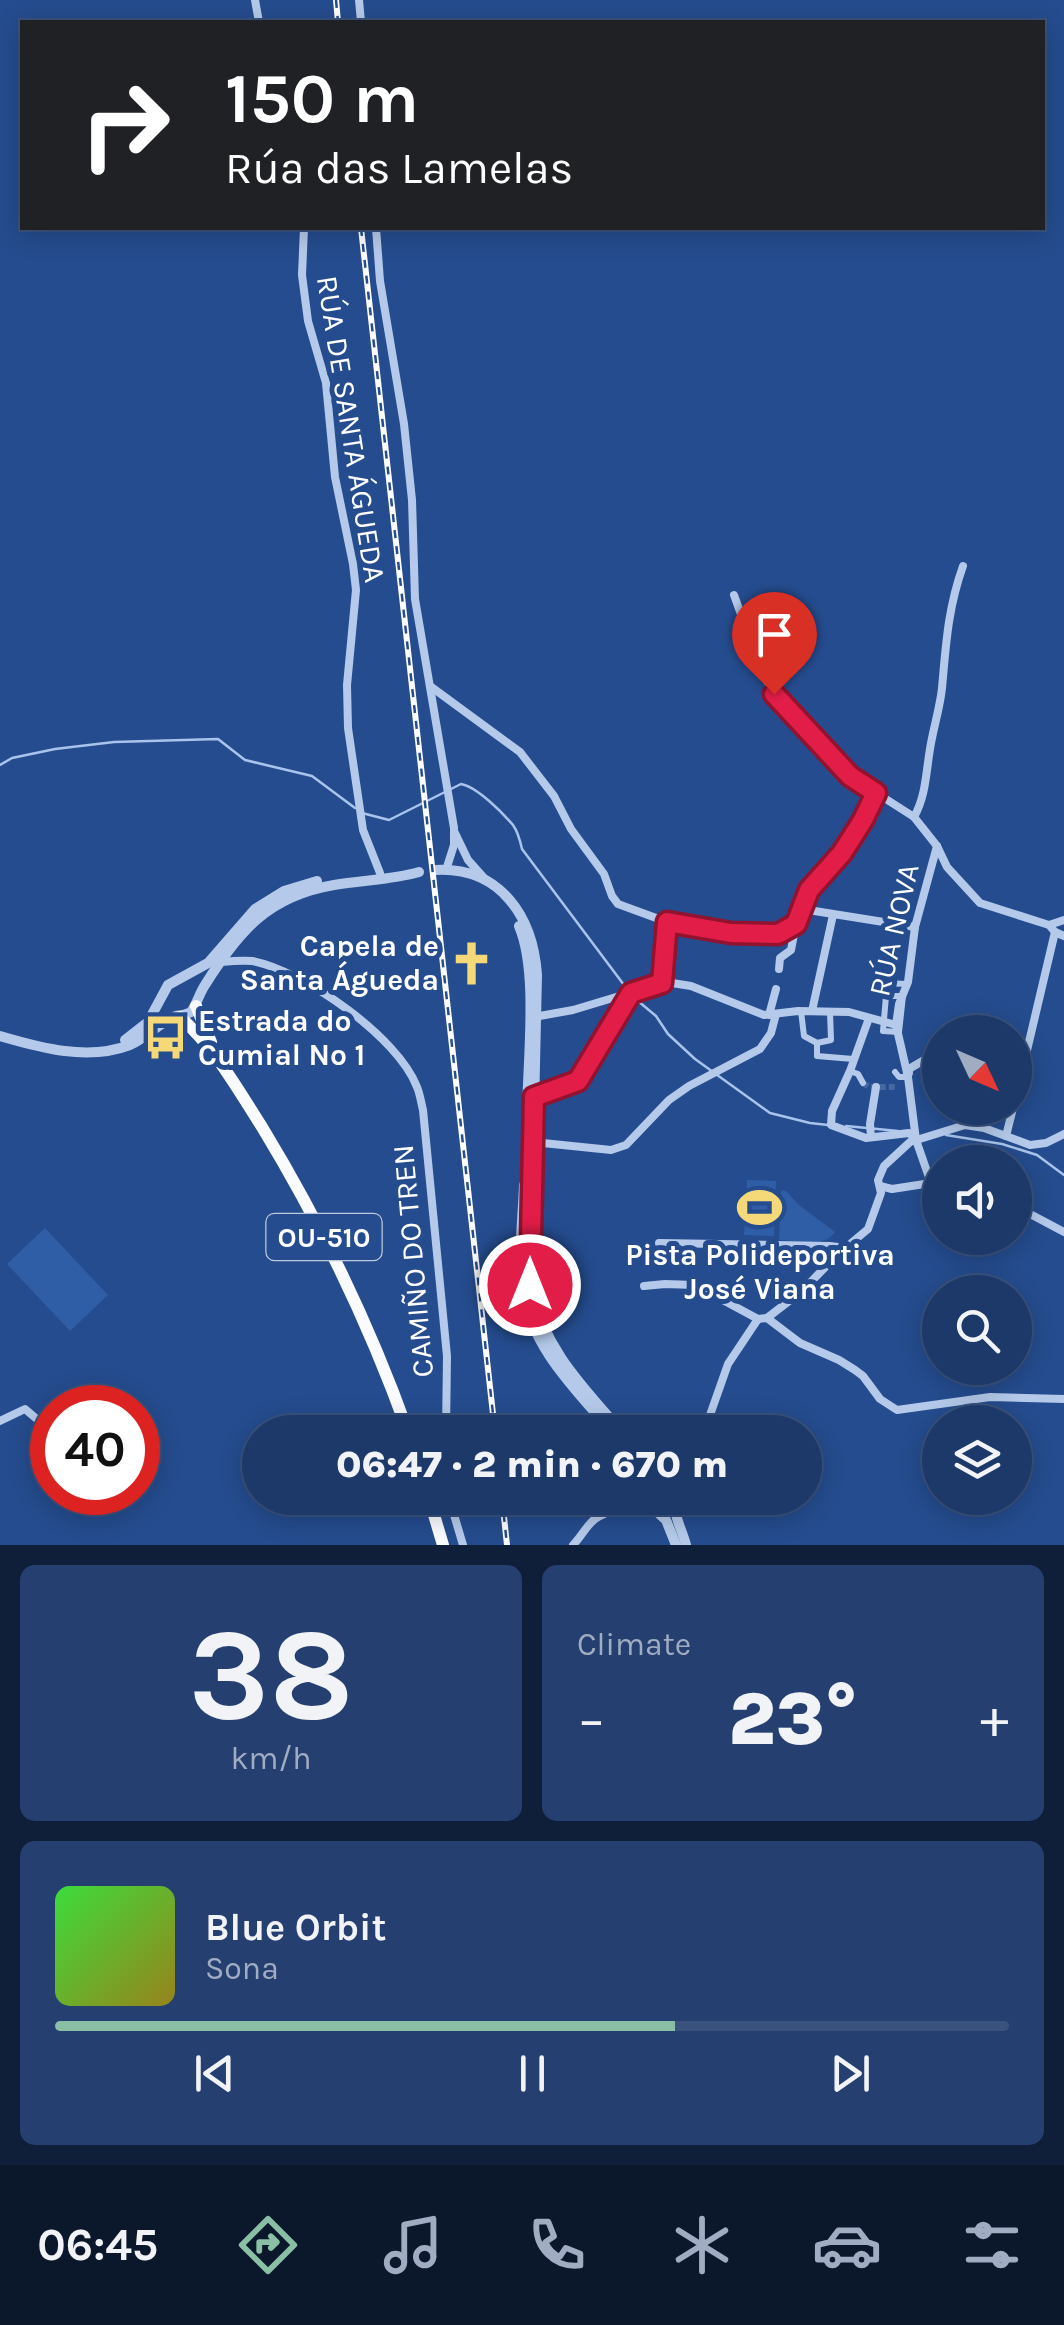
<!DOCTYPE html>
<meta charset="utf-8">
<style>
:root{--surface:#1c396a;--page:#254070;--text:#f1f3f6;--muted:#a0acc1;--line:#3a537e;--accent:#8abfa5}
body{margin:0;font-family:Karla,sans-serif;background:var(--page);color:var(--text);height:100vh;display:flex;flex-direction:column;font-size:38px;white-space:nowrap}
*{box-sizing:border-box;margin:0}
p{font-size:32px;color:var(--muted)}
.icon{flex:none;width:55px;height:55px;fill:none;stroke:currentColor;stroke-width:2;stroke-linecap:round;stroke-linejoin:round}
.map{position:relative;height:1545px;overflow:hidden}
.drawer{display:flex;flex-direction:column;gap:20px;padding:20px;background:#0f1f3a;flex:1}
.drawer>*{flex:none}
.top-card{position:absolute;left:20px;top:20px;width:1025px;height:210px;border-radius:0px;box-shadow:0 5px 25px #0003,0 0 0 2px var(--line);background:#202124;color:#fff;overflow:hidden}
.needle{width:65px;rotate:134deg}
.controls{position:absolute;left:922px;top:1015px;display:grid;gap:20px}
.controls a{display:grid;place-items:center;width:110px;height:110px;border-radius:50%;background:var(--surface);box-shadow:0 5px 25px #0003,0 0 0 2px var(--line);font-size:50px}
.speed{position:absolute;left:30px;top:1385px;display:flex;gap:20px;font-size:50px;font-weight:700;text-align:center}
.speed>*{display:grid;place-content:center;width:130px;height:130px;border-radius:50%;background:var(--surface);box-shadow:0 5px 25px #0003,0 0 0 2px var(--line);line-height:1}
.speed .limit{border:15px solid #d22;background:#fff;color:#111}
.pin{position:absolute;display:grid;place-items:center;width:85px;height:85px;color:#fff;margin:-102px -42px;border-radius:50% 50% 50% 0;rotate:-45deg;box-shadow:0 0 10px #0007}
.pin .icon{rotate:45deg}
.me{position:absolute;width:110px;margin:-55px;rotate:0deg;stroke-linejoin:round;filter:drop-shadow(0 0 8px #0008)}
.turn{display:flex;align-items:center;gap:35px;height:210px;padding:0 40px;font-size:45px}
.turn .icon{width:130px;height:130px;stroke-width:2.5}
.turn b{display:block;font-size:70px;line-height:85px}
.big{font-size:75px;font-weight:800;line-height:1.1}
.drawer .tile{flex:1;display:flex;flex-direction:column;justify-content:center;gap:15px;min-width:0;padding:0 35px;border-radius:15px;background:var(--page)}
.drawer .dial{align-items:center;gap:0}
.dial b{font-size:130px;line-height:1}
.song{display:flex;align-items:center;gap:30px}
.cover{width:120px;height:120px;border-radius:15px;background:linear-gradient(135deg,hsl(120 70% 55%),hsl(50 70% 35%))}
.played{height:10px;border-radius:5px;background:linear-gradient(90deg,var(--accent) 65%,var(--line) 65%)}
.keys{display:flex;justify-content:space-around;direction:ltr}
.heat{display:flex;justify-content:space-between;align-items:center;font-size:55px;direction:ltr}
.drawer .tiles{flex:1;display:grid;gap:20px;grid-template-columns:1fr 1fr}
.tile:last-child{grid-column:span 2}
.trip{position:absolute;left:242px;top:1415px;width:580px;height:100px;border-radius:50px;background:var(--surface);box-shadow:0 5px 25px #0003,0 0 0 2px var(--line);font-weight:800;line-height:100px;text-align:center}
.dock{display:flex;height:160px;justify-content:space-around;align-items:center;background:#0b172a;color:var(--muted)}
.dock .icon{width:70px;height:70px}
.dock .selected{color:var(--accent)}
.dock b{font-size:45px;color:var(--text)}
.map>svg:first-child{display:block}
.green{fill:#2f5da6}
.lines{fill:none;stroke-linecap:round;stroke-linejoin:round}
.stream{stroke:#a9c4ec;stroke-width:2.5}
.pedestrian-tunnel{stroke:#46679f;stroke-width:6;stroke-dasharray:6 3;stroke-linecap:butt}
.pedestrian{stroke:#b5caeb;stroke-width:6}
.minor{stroke:#b5caeb;stroke-width:8}
.tertiary{stroke:#b5caeb;stroke-width:10}
.primary{stroke:#fafbff;stroke-width:12}
.rail-casing{stroke:#fff;stroke-width:6}
.rail{stroke:#254c8e;stroke-width:2.5;stroke-dasharray:8;stroke-linecap:butt}
.route-casing{stroke:#92132f;stroke-width:25}
.route{stroke:#e11d48;stroke-width:18}
.labels{text-anchor:middle;stroke-width:10;stroke-linejoin:round;paint-order:stroke}
.shield{fill:#254c8e;stroke:#bec9dd;stroke-width:2.5}
.shield-label{font-size:28px;font-weight:bold;fill:#fff}
.street-label{font-size:30px;fill:#fff;stroke:#254c8e}
.poi-label{font-size:30px;font-weight:bold;fill:#fff;stroke:#254c8e;text-anchor:end}
</style>
<div class="map">
<svg width="1064" height="1545" viewBox="0 0 1064 1545">
<rect width="100%" height="100%" fill="#254c8e"/>
<g class="green">
<path d="M747,1180L776,1181L774,1236L744,1235Z"/>
<path d="M781,1190L786,1191L799,1205L835,1232C824,1248 798,1241 779,1240Z"/>
<path d="M45,1228L108,1295L70,1331L7,1264Z"/>
</g>
<g class="lines">
<g class="stream">
<path d="M0,765L12,758L55,749L114,742L218,739L245,760L312,776L355,808"/>
<path d="M362,813L389,820L461,784C477,787 502,812 513,825C518,832 520,840 522,849L627,989"/>
<path d="M632,996L656,1016L668,1034L695,1059L770,1113L810,1123L828,1125"/>
<path d="M846,1126L898,1131"/>
<path d="M946,1135L1002,1144L1037,1155L1064,1175"/>
</g>
<path class="pedestrian-tunnel" d="M863,1083L869,1087H898"/>
<g class="pedestrian">
<path d="M889,971L884,983L907,984"/>
<path d="M886,996H903L899,1032L883,1031Z"/>
<path d="M801,1011L804,1036L817,1043V1056L853,1059"/>
<path d="M817,1043L831,1040L830,1012"/>
<path d="M850,1071L858,1074L863,1083"/>
<path d="M895,1072L899,1077H908"/>
</g>
<g class="minor">
<path d="M255,0L259,22"/>
<path d="M359,0L361,22"/>
<path d="M304,228L302,275L308,321L326,383L335,477L353,564L356,590L347,685L348,728L363,830L380,873"/>
<path d="M376,228L380,281L404,424L412,500L415,599L454,828V845L446,870"/>
<path d="M734,595L761,670L774,694L850,776L914,817L937,846L947,867L980,903L1049,925L1055,932L1064,936"/>
<path d="M430,686L520,752L554,796L571,829L604,874L612,896L618,904L667,922L731,933L778,935L796,924L809,891L842,853L863,820L876,793"/>
<path d="M914,817C926,796 926,772 930,749C933,729 940,708 942,688C946,644 948,608 963,566"/>
<path d="M455,833L468,860L485,879"/>
<path d="M937,846L915,927L908,982L899,1004L896,1025L908,1077L916,1140L931,1183L940,1189"/>
<path d="M802,909L915,927"/>
<path d="M1049,925L1064,920"/>
<path d="M221,962C231,961 242,960 252,961C304,971 398,1037 417,1087C420,1094 421,1102 423,1110L447,1356L446,1432"/>
<path d="M779,969L780,958L791,950L796,924"/>
<path d="M662,983L667,922"/>
<path d="M812,1011L833,915"/>
<path d="M769,1015L776,989"/>
<path d="M534,1017L573,1010L656,985L672,983L691,986L764,1015L798,1011L849,1012L896,1025"/>
<path d="M869,1018L850,1071L832,1111L831,1125L866,1138L909,1133L916,1140"/>
<path d="M909,1073V1069L936,1053H940"/>
<path d="M534,1097L578,1081L631,993"/>
<path d="M1015,1101L1055,932"/>
<path d="M1006,1136L1013,1108"/>
<path d="M871,1137L870,1124L876,1087"/>
<path d="M533,1142L611,1150L626,1145L669,1100L689,1086L760,1049L771,1033L776,1014"/>
<path d="M880,1186L892,1189L931,1183"/>
<path d="M1015,1206L1064,1232"/>
<path d="M659,1243L830,1246L846,1248"/>
<path d="M644,1286L665,1284L695,1285L758,1319"/>
<path d="M767,1318L800,1343L839,1360L855,1370L863,1376L880,1399L897,1410L990,1397L1064,1399"/>
<path d="M0,1421L25,1409L52,1432"/>
<path d="M704,1432L728,1364L758,1319L767,1318L802,1291L837,1255L868,1229L881,1193L878,1180L884,1166L910,1142L965,1125L984,1128L1030,1145L1046,1143L1064,1134"/>
<path d="M449,1498L463,1545"/>
<path d="M573,1545C581,1537 586,1526 595,1519C609,1509 628,1507 642,1498"/>
</g>
<g class="tertiary">
<path d="M436,870C501,867 533,917 537,975L530,1285C545,1350 580,1384 622,1432"/>
<path d="M519,926C539,973 527,1064 527,1118"/>
<path d="M0,1036C41,1048 88,1061 130,1045C146,1038 160,1022 176,1016C181,1015 186,1015 191,1012C197,1004 199,994 205,985C239,931 268,896 334,885C362,880 392,880 419,872"/>
<path d="M125,1040L148,1022L168,985L208,963L255,909L284,891L317,881"/>
<path d="M524,1185C523,1218 518,1254 522,1287C530,1344 571,1385 607,1426"/>
<path d="M524,1271C516,1270 509,1277 509,1285L525,1315"/>
<path d="M647,1498L651,1506L666,1520L676,1545"/>
<path d="M676,1498C672,1514 682,1529 686,1545"/>
</g>
<g class="primary">
<path d="M196,1006L211,1042"/>
<path d="M180,1017C215,1048 237,1088 262,1127C321,1224 370,1326 408,1432"/>
<path d="M429,1498L443,1545"/>
</g>
<defs>
<g id="rail">
<path d="M336,0L338,22"/>
<path d="M361,228L495,1432"/>
<path d="M502,1498L507,1545"/>
</g>
</defs>
<use href="#rail" class="rail-casing"/>
<use href="#rail" class="rail"/>
</g>
<g class="lines">
<defs>
<path id="route" d="M530,1285L534,1097L578,1081L631,993L662,983L667,922L731,933L778,934L796,924L809,890L842,853L863,820L876,793L850,776L774,694"/>
</defs>
<use href="#route" class="route-casing"/>
<use href="#route" class="route"/>
</g>
<defs>
<symbol id="church-bare" viewBox="-9 -9 18 18"><path d="M-1.2-6h2.4v3.5h3.3v2.4h-3.3V6h-2.4V-.1h-3.3v-2.4h3.3Z" fill="#f5d979" stroke="#254c8e" stroke-width="2.5" paint-order="stroke"/></symbol>
<symbol id="bus-bare" viewBox="-9 -9 18 18"><path d="M-5-6H5V4H4V6H2V4H-2V6H-4V4H-5ZM-3.5-4V0h7V-4ZM-3.5 1.2v1.5H-2V1.2ZM2 1.2v1.5H3.5V1.2Z" fill="#f5d979" stroke="#254c8e" stroke-width="2.5" paint-order="stroke"/></symbol>
<symbol id="stadium-bare" viewBox="-9 -9 18 18"><path d="M0-5a6.5 5 0 1 0 0 10a6.5 5 0 1 0 0-10ZM-3.5-1.8h7v3.6h-7Z" fill="#f5d979" stroke="#254c8e" stroke-width="2.5" paint-order="stroke"/></symbol>
</defs>
<g fill-rule="evenodd">
<use href="#church-bare" x="440" y="932" width="63" height="63"/>
<use href="#bus-bare" x="134" y="1006" width="63" height="63"/>
<use href="#stadium-bare" x="728" y="1176" width="63" height="63"/>
</g>
<g class="labels">
<rect class="shield" x="266.5" y="1214" width="115" height="46" rx="8"/>
<g class="shield-label">
<text x="324" y="1247">OU-510</text>
</g>
<g class="street-label">
<text transform="translate(351 429) rotate(81)" y="10">RÚA DE SANTA ÁGUEDA</text>
<text transform="translate(894 930) rotate(-77)" y="10">RÚA NOVA</text>
<text transform="translate(413 1261) rotate(-95)" y="10">CAMIÑO DO TREN</text>
</g>
<g class="poi-label">
<text x="439" y="956">Capela de<tspan x="439" dy="34">Santa Águeda</tspan></text>
<text x="198" y="1031" text-anchor="start">Estrada do<tspan x="198" dy="34">Cumial Nº 1</tspan></text>
<text x="760" y="1265" text-anchor="middle">Pista Polideportiva<tspan x="760" dy="34">José Viana</tspan></text>
</g>
</g>
</svg>
<div class="controls">
<a><svg class="needle" viewBox="-14 -14 28 28"><path d="M0-13l5 13h-10z" fill="#e53935"/><path d="M0 13l5-13h-10z" fill="#a0acc1"/></svg></a>
<a><svg class="icon" aria-label="sound" viewBox="0 0 24 24"><path d="M4 9h4l5-4v14l-5-4H4zM17 9q2 3 0 6"/></svg></a>
<a><svg class="icon" aria-label="search" viewBox="0 0 24 24"><circle cx="10" cy="10" r="6"/><path d="M15 15l6 6"/></svg></a>
<a><svg class="icon" aria-label="layers" viewBox="0 0 24 24"><path d="M12 4l9 5-9 5-9-5zM3 14l9 5 9-5"/></svg></a>
</div>
<div class="speed"><div class="limit">40</div></div>
<div class="pin" style="left:774px;top:694px;background:#d93025"><svg class="icon" aria-label="arrive" viewBox="0 0 24 24"><path d="M6 21V4h12l-3 4 3 4H6"/></svg></div>
<svg class="me" style="left:530px;top:1285px" viewBox="-20 -20 40 40"><circle r="17" fill="#e11d48" stroke="#fff" stroke-width="3"/><path d="M0-11L8 9 0 5-8 9z" fill="#fff"/></svg>
<div class="trip">06:47 · 2 min · 670 m</div>
<div class="top-card">
<div class="turn"><svg class="icon" aria-label="right" viewBox="0 0 24 24"><path d="M7 20v-9h11M14 6l5 5-5 5"/></svg><div><b>150 m</b>Rúa das Lamelas</div></div>
</div>
</div>
<section class="drawer">
<div class="tiles">
<div class="tile dial"><b>38</b><p>km/h</p></div>
<div class="tile"><p>Climate</p>
<div class="heat"><a>−</a><b class="big">23°</b><a>+</a></div>
</div>
<div class="tile">
<div class="song"><i class="cover"></i><div><b>Blue Orbit</b><p>Sona</p></div></div>
<div class="played"></div>
<div class="keys"><svg class="icon" aria-label="previous" viewBox="0 0 24 24"><path d="M18 5L8 12l10 7zM5 5v14"/></svg><svg class="icon" aria-label="pause" viewBox="0 0 24 24"><path d="M8 5v14M16 5v14"/></svg><svg class="icon" aria-label="next" viewBox="0 0 24 24"><path d="M6 5l10 7-10 7zM19 5v14"/></svg></div>
</div>
</div>
</section>
<nav class="dock">
<b>06:45</b>
<svg class="icon selected" aria-label="directions" viewBox="0 0 24 24"><path d="M12 3l9 9-9 9-9-9zM9 14v-3h6M13 9l2 2-2 2"/></svg>
<svg class="icon" aria-label="music" viewBox="0 0 24 24"><path d="M9 18V5l10-2v13"/><circle cx="6" cy="18" r="3"/><circle cx="16" cy="16" r="3"/></svg>
<svg class="icon" aria-label="phone" viewBox="0 0 24 24"><path d="M5 4h4l2 5-3 2q2 4 5 5l2-3 5 2v4C11 20 4 13 5 4z"/></svg>
<svg class="icon" aria-label="climate" viewBox="0 0 24 24"><path d="M12 3v18M4 7l16 10M4 17L20 7"/></svg>
<svg class="icon" aria-label="car" viewBox="0 0 24 24"><path d="M5 17H2v-5l4-1 3-4h7l3 4 3 1v5h-3M9 17h6M6 11h13"/><circle cx="7" cy="17" r="2"/><circle cx="17" cy="17" r="2"/></svg>
<svg class="icon" aria-label="filters" viewBox="0 0 24 24"><path d="M4 7h16M4 17h16"/><circle cx="9" cy="7" r="2"/><circle cx="15" cy="17" r="2"/></svg>
</nav>
